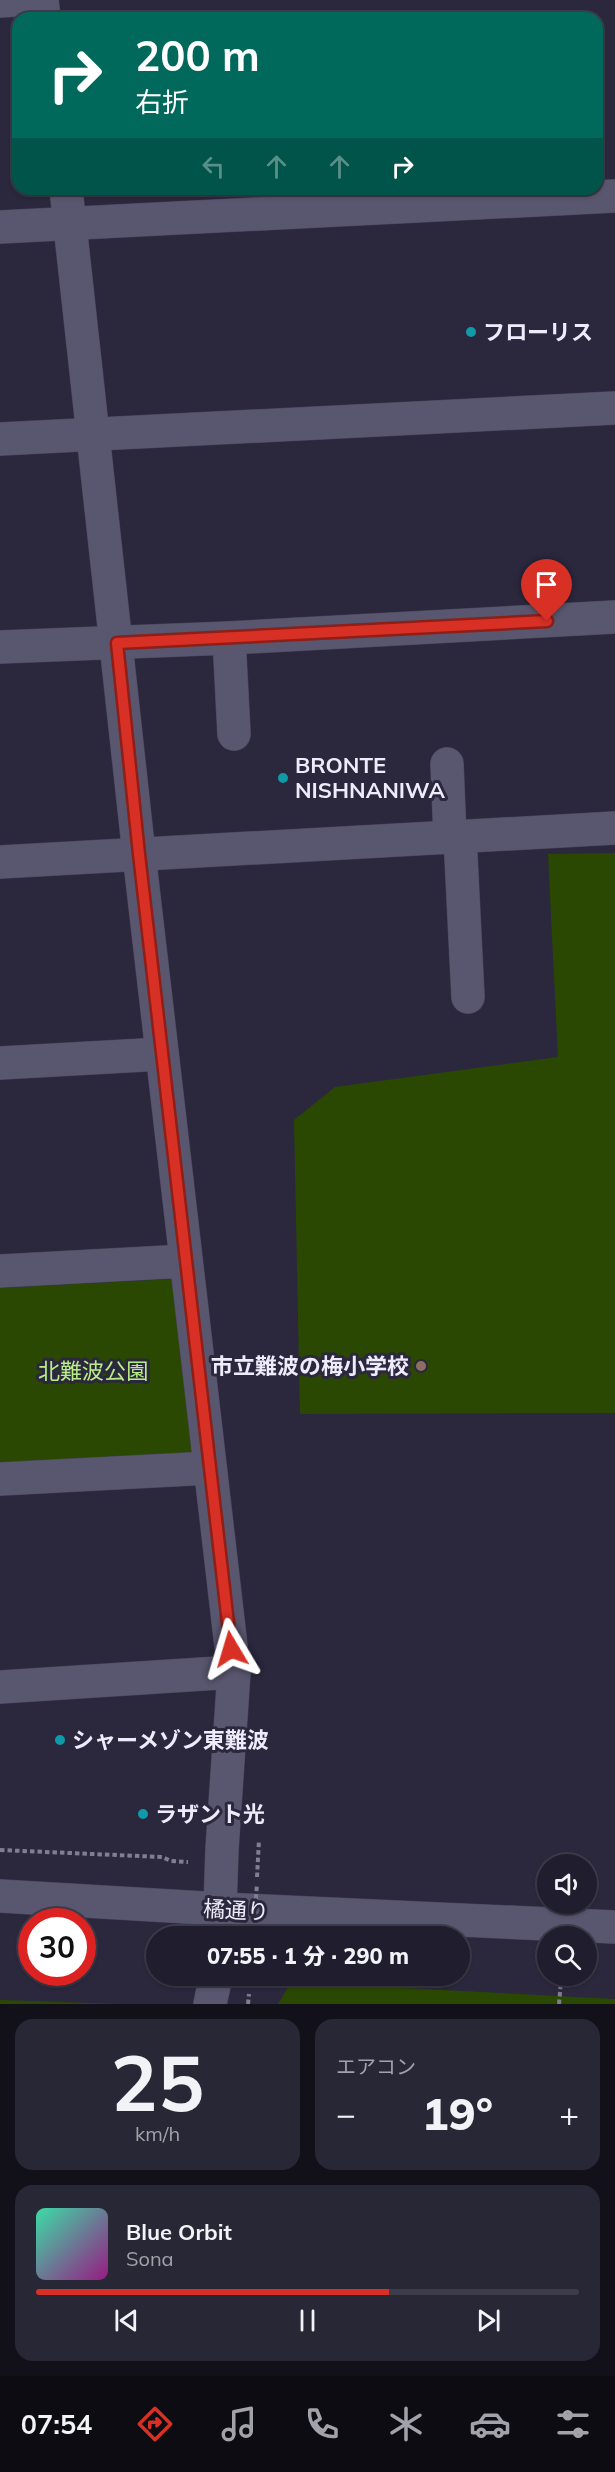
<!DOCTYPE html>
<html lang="ja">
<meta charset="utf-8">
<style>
:root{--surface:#201e2e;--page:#282736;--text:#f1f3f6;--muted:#a2a2aa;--line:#3d3c4a;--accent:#d93025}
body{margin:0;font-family:Mulish,"Noto Sans JP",sans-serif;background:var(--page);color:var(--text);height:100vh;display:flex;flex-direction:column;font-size:22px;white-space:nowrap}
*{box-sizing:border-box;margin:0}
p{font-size:20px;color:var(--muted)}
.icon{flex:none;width:33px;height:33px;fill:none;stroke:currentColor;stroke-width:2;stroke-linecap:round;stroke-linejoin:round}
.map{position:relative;height:2004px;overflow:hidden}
.side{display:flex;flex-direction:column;gap:15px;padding:15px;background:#121019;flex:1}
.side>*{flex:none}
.banner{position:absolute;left:12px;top:12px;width:591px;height:183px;border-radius:18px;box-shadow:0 2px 4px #0004,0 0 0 2px var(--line);background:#00695c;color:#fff;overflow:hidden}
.buttons{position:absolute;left:537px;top:1854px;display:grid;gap:12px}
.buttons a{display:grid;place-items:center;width:60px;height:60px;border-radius:50%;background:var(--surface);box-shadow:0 2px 4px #0004,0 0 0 2px var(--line);font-size:30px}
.speed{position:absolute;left:18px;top:1908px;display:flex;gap:12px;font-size:30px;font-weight:700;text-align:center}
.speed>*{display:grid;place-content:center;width:78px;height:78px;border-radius:50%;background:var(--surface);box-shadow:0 2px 4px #0004,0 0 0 2px var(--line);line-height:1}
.speed .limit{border:9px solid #d22;background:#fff;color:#111}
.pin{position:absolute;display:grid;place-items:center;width:51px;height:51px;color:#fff;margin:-62px -26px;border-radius:50% 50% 50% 0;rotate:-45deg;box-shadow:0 0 6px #0007}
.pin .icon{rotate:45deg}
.me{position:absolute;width:66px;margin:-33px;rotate:353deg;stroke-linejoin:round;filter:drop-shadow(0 0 4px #0008)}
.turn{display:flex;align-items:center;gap:21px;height:126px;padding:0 24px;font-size:27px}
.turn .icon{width:78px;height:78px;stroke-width:2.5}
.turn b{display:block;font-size:42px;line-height:51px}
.lanes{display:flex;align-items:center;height:57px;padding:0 24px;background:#0003;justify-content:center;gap:30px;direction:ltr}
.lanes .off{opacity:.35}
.big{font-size:45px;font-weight:800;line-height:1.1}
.side .widget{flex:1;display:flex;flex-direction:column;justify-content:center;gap:9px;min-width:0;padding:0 21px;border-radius:18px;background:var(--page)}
.side .dial{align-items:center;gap:0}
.dial b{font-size:78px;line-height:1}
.song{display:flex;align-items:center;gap:18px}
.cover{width:72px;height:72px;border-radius:9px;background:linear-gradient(135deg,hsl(160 70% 55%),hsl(310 70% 35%))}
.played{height:6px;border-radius:3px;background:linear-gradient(90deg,var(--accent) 65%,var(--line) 65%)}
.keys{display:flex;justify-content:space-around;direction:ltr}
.heat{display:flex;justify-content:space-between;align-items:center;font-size:33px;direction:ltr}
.side .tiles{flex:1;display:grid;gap:15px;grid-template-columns:1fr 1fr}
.widget:last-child{grid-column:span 2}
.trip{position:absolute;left:146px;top:1926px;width:324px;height:60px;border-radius:30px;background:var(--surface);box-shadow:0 2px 4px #0004,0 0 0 2px var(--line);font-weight:800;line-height:60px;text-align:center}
.dock{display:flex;height:96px;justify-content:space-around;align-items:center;background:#0d0c12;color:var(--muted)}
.dock .icon{width:42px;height:42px}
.dock .current{color:var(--accent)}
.dock b{font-size:27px;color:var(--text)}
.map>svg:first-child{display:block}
.green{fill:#2b4802}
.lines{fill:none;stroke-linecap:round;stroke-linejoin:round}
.minor-casing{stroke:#484558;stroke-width:34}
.tertiary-casing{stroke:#484558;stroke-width:34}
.path{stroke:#817e91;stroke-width:4;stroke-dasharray:4.5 3;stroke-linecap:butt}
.minor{stroke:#59566f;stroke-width:33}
.tertiary{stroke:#59566f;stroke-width:33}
.path-bridge{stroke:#817e91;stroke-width:4;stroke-dasharray:4.5 3;stroke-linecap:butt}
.route-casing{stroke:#8d1f18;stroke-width:15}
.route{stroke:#d93025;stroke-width:10}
.culture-dot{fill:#0f9aa8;stroke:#2b283e;stroke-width:2}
.education-dot{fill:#8d6e63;stroke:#2b283e;stroke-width:2}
.labels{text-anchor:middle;stroke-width:6;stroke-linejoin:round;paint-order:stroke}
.poi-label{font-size:22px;font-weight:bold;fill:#eeecfb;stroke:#2b283e;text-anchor:start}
.park-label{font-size:22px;fill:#b7ec87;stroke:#2b283e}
.street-label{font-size:22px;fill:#eeecfb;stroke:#2b283e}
</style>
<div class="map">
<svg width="615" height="2004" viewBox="0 0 615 2004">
<rect width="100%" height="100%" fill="#2b283e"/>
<g class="green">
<path d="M615,853V1413L300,1414L294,1120L335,1087L558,1057L548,854Z"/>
<path d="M174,1279L195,1455L0,1464V1288Z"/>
<path d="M291,1982L615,1999V2004H278Z"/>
<path d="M0,2000L120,2004H0Z"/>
</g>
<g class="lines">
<defs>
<g id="minor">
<path d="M42,0L44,18"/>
<path d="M66,189L139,854L234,1672L222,1849L219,1936"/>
<path d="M0,227L615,196"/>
<path d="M0,439L615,408"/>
<path d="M229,638L234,734"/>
<path d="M0,647L229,638L615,617"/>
<path d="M447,764L450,837"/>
<path d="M460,837L468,997"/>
<path d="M0,862L615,828"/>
<path d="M0,1063L162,1054"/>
<path d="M0,1271L186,1261"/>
<path d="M0,1479L210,1468"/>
<path d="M0,1687L234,1672"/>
<path d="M210,2004L216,1976"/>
</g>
<g id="tertiary">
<path d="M0,1L16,0"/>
<path d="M0,1896L221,1909L615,1927"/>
</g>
</defs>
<use href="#minor" class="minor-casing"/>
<use href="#tertiary" class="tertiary-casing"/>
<g class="path">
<path d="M0,1850L162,1857L171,1861L188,1862"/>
<path d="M257,1877L259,1840"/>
<path d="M248,2004L249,1994"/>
<path d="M559,2004L561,1981"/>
</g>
<use href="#minor" class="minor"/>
<use href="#tertiary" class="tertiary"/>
<path class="path-bridge" d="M253,1936L257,1884"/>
</g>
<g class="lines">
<defs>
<path id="route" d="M231,1649L139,854L117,643L547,621"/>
</defs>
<use href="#route" class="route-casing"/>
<use href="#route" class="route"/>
</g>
<g class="culture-dot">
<circle cx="471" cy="332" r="6"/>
<circle cx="283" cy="778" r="6"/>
<circle cx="60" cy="1740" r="6"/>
<circle cx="143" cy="1814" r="6"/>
</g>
<circle class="education-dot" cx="421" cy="1366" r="6"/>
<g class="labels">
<g class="poi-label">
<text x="483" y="340">フローリス</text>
<text x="295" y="773">BRONTE<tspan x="295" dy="25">NISHNANIWA</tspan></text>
<text x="409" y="1374" text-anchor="end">市立難波の梅小学校</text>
<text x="72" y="1748">シャーメゾン東難波</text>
<text x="155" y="1822">ラザント光</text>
</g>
<g class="park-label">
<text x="93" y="1379">北難波公園</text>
</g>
<g class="street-label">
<text transform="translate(236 1910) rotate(3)" y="8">橘通り</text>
</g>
</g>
</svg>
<div class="buttons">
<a><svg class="icon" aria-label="sound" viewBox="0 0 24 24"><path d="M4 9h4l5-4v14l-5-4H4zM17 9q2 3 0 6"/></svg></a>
<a><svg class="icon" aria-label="search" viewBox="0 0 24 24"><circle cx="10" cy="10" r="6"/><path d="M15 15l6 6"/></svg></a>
</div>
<div class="speed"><div class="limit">30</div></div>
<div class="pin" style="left:547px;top:621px;background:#d93025"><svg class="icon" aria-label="arrive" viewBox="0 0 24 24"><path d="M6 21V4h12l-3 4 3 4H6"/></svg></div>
<svg class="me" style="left:231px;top:1649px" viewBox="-20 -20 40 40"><path d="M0-17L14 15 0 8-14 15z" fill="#d93025" stroke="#fff" stroke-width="4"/></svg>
<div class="trip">07:55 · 1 分 · 290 m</div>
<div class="banner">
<div class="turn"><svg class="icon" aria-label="right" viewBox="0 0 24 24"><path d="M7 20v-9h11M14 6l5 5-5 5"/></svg><div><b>200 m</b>右折</div></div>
<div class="lanes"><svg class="icon off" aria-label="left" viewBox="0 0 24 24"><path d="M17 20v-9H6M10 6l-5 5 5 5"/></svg><svg class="icon off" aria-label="ahead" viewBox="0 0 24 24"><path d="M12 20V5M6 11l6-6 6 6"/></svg><svg class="icon off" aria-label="ahead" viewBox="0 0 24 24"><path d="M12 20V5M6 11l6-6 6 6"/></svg><svg class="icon" aria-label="right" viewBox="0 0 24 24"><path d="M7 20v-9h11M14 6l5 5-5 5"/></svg></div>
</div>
</div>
<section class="side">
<div class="tiles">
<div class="widget dial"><b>25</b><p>km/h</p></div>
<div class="widget"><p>エアコン</p>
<div class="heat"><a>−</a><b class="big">19°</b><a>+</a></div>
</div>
<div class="widget">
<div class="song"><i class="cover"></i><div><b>Blue Orbit</b><p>Sona</p></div></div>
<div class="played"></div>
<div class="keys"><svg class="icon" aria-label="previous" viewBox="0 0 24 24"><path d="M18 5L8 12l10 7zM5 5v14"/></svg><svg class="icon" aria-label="pause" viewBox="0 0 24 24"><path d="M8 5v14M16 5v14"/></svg><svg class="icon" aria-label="next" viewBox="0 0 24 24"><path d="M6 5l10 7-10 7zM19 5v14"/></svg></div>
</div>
</div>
</section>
<nav class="dock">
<b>07:54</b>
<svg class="icon current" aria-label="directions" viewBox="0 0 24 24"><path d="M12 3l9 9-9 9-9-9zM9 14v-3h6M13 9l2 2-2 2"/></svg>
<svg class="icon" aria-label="music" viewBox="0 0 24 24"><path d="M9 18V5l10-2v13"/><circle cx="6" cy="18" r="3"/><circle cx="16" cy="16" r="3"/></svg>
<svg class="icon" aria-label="phone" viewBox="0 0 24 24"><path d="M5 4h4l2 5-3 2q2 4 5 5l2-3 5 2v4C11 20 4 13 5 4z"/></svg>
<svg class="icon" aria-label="climate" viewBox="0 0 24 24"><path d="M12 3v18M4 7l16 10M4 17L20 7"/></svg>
<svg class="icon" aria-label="car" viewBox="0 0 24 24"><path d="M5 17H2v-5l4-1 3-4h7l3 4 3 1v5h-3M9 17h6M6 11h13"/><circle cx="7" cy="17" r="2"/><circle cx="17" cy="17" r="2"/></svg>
<svg class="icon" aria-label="filters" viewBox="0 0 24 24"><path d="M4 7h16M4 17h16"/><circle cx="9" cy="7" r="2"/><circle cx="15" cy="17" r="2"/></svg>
</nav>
